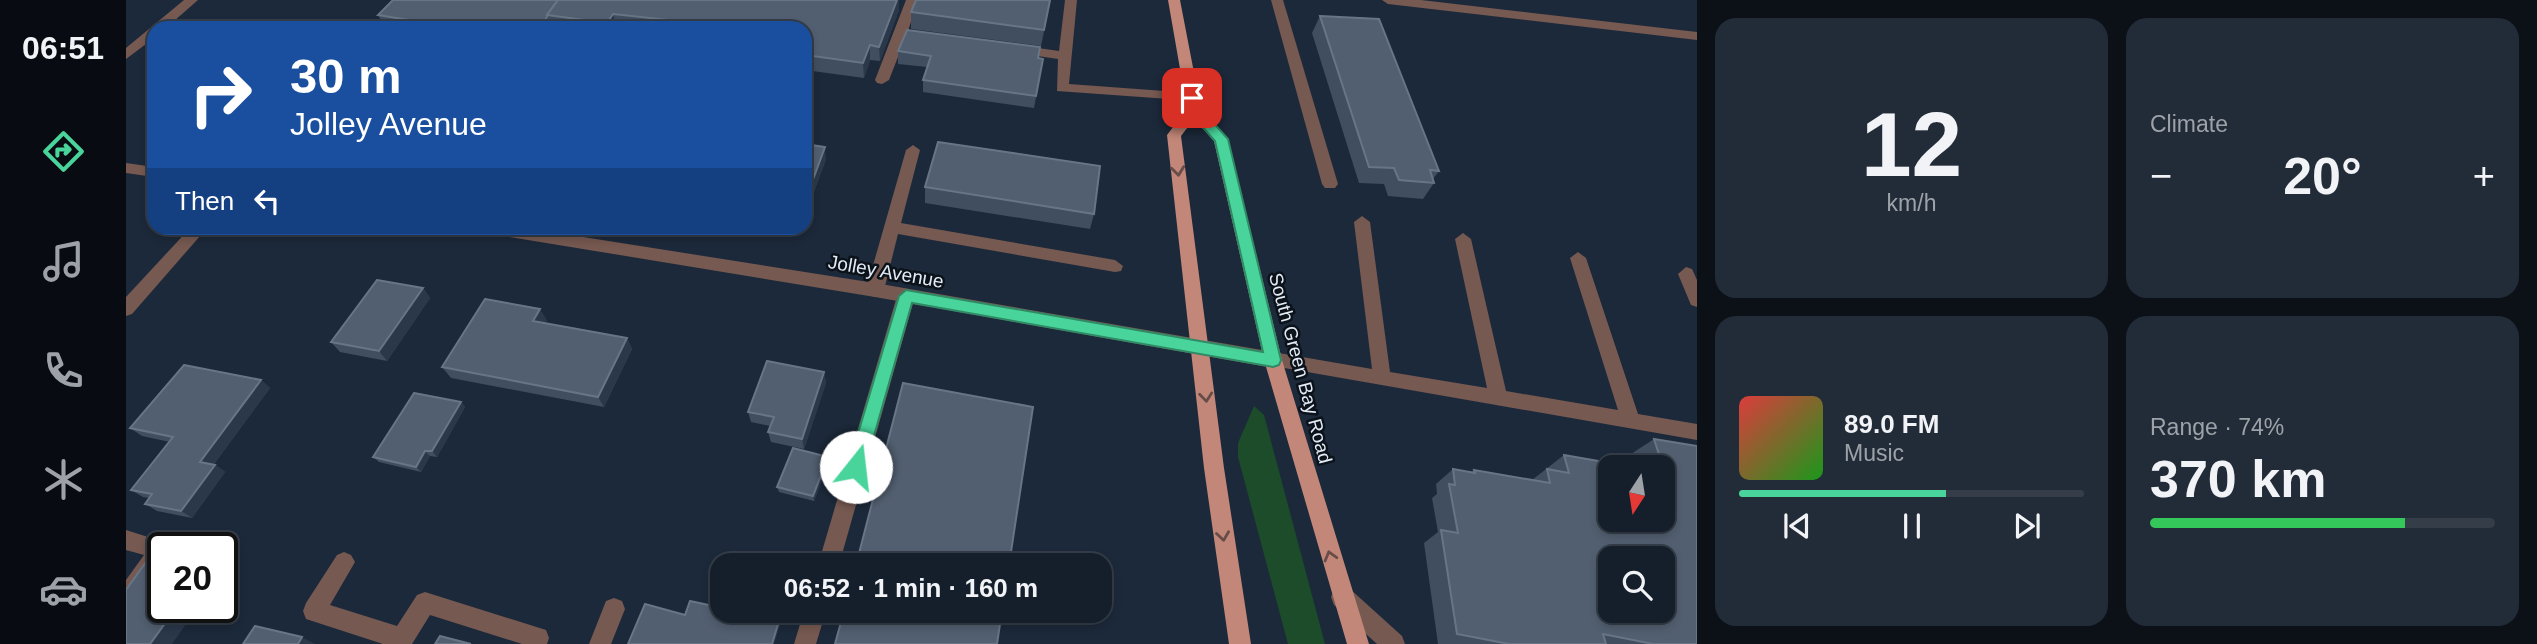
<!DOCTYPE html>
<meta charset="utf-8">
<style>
:root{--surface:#151f2c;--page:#222c38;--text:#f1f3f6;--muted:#9da2a9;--line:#343d48;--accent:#49d49c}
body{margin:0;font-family:Arial,sans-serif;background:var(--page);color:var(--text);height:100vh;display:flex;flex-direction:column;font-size:26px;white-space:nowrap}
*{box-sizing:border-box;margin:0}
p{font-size:23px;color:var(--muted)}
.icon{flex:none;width:38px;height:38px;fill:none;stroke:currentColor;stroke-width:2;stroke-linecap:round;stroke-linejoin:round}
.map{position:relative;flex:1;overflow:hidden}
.sheet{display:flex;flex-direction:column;gap:18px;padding:18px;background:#0c1118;width:840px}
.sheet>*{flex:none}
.top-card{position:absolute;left:21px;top:21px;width:665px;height:214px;border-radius:21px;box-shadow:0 4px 10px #0003,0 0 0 2px var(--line);background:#1a4fa0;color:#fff;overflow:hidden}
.needle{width:46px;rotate:192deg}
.fabs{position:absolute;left:1472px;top:455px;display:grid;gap:14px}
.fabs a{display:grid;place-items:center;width:77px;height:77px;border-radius:14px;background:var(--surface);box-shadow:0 4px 10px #0003,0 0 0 2px var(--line);font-size:35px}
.speed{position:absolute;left:21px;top:532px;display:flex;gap:14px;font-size:35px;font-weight:700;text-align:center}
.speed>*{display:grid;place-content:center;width:91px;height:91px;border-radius:50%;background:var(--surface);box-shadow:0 4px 10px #0003,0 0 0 2px var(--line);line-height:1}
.speed .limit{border:4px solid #111;border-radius:10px;background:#fff;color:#111}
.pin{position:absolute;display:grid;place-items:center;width:60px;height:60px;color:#fff;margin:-30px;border-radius:14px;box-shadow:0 4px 10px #0006}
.me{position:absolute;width:77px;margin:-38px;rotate:16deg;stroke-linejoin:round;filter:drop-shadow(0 0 5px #0008)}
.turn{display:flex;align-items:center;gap:24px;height:147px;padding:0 28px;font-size:32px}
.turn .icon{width:91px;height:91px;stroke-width:2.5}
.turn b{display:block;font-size:49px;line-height:60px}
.then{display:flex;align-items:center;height:66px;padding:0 28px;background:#0003;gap:14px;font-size:26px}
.big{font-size:52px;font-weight:700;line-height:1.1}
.sheet .tile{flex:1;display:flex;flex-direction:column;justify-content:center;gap:10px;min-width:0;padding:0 24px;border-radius:21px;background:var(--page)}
.sheet .dial{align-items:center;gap:0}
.dial b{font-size:91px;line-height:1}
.song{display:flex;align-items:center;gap:21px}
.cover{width:84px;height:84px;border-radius:10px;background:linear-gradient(135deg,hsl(0 70% 55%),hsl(120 70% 35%))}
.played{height:7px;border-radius:4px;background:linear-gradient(90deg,var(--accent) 60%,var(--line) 60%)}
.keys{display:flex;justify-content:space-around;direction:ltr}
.heat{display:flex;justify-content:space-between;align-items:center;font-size:38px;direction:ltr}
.charge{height:10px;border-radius:5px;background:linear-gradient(90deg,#34c759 74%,var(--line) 0)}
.sheet .tiles{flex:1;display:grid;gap:18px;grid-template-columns:repeat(2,1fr)}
.trip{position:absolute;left:584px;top:553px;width:402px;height:70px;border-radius:21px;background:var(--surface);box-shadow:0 4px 10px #0003,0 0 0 2px var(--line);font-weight:700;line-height:70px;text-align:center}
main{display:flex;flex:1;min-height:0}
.menu{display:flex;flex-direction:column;width:126px;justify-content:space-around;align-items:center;background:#080c12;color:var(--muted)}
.menu .icon{width:49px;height:49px}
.menu .active{color:var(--accent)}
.menu b{font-size:32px;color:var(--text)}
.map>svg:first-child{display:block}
.green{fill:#1c4c29}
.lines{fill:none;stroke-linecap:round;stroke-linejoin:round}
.lane{fill:#765951;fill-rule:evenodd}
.street{fill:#765951;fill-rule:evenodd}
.primary{fill:#c28778;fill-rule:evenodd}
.wall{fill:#404e5f}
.shaded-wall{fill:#2a384a}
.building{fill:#525f70;stroke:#687585;stroke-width:2;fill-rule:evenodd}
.oneway{stroke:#674c48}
.route{fill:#49d49c;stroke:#2f8a65;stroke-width:2}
.labels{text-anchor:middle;stroke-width:5;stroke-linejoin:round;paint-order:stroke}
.street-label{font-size:19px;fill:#e2ebf6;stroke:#0c1219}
</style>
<main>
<nav class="menu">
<b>06:51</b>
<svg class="icon active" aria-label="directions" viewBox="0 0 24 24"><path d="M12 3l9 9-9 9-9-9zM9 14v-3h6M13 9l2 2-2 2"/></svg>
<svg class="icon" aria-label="music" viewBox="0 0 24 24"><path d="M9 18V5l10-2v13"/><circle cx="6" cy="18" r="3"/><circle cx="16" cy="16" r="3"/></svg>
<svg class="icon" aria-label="phone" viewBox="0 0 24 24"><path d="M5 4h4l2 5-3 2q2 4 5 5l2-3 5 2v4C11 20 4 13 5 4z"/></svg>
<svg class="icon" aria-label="climate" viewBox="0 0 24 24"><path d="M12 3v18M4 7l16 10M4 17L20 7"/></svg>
<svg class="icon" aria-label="car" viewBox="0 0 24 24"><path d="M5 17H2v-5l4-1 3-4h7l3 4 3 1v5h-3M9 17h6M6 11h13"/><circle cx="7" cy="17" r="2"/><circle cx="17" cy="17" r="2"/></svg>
</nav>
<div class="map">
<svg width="1571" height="644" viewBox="0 0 1571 644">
<rect width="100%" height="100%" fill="#1c293a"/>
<path class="green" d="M1128,406L1138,415L1199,644H1162L1112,457V443Z"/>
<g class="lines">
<g class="lane">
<path d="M780,0H792L782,31L806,35L808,38L801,42L779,39L763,80L756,84L751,83L749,80Z"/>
<path d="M939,0H951L943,84L1066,93L1071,95V101L931,91L932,59L891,53L884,49L891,45L933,51Z"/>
<path d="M1145,0H1157L1212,184L1209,188H1199L1196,184Z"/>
<path d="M1256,0H1295L1571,32V40L1262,4Z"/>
<path d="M787,145L794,150L775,223L989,260L997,266L995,271L989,272L772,234L758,290L749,297L743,295L740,290L780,150Z"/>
<path d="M1236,216L1244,222L1264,372L1361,388L1329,239L1337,233L1345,239L1380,391L1492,410L1444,258L1452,252L1460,258L1512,414L1571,424V440L1141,365L1138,360L1141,355L1147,352L1246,369L1228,222Z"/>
<path d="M64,228H81L6,314L0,316V297Z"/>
<path d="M1560,267L1566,269L1571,280V307L1565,305L1552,274Z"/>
<path d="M780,289L786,291L789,296L713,565H692L771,296L774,291Z"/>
<path d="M0,530L41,543L43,548H37V564L8,606L0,609V580L18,555L0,550Z"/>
<path d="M218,552L225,555L229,562L204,605L271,626L291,595L299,592L420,630L423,638L421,644H396L304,615L286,644H257L180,619L177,611L180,603L211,555Z"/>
<path d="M1216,586L1224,589L1276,636L1279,644H1251L1208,605L1205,597L1208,589Z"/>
<path d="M488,598L496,601L499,609L485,644H463L480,601Z"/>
<path d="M678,611H700L690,644H668Z"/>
</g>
<g class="street">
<path d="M58,0H72L40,28H28V38L0,59V48Z"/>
<path d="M0,163L28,167V177L0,173Z"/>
<path d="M358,228H400L749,283L1147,352L1153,355L1156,360L1153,365L1147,368L749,297L366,234Z"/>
</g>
<path class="primary" d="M1042,0H1054L1075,109L1102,139L1156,360L1243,644H1221L1138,360L1088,141L1068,119L1055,136L1098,468L1125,644H1103L1078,468L1041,135L1061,109Z"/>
</g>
<g class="wall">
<path d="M925,0L915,46L785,29V12Z"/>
<path d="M773,10L754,61L744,60L738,78L679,70V28H273L258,26L252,15Z"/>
<path d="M1194,16L1313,171L1307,179L1308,183L1297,199L1262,196L1258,184L1233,183L1186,33Z"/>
<path d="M772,51L917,59L908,108L797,92V80L801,67L772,64Z"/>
<path d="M679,144L700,159L686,197L679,196Z"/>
<path d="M799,187L968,214L964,229L799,203Z"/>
<path d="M297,288L304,298L261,361L214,352L205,342Z"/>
<path d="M421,320L419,323L501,338L506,349L478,407L325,378L316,367Z"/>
<path d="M698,372L700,383L678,449L645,442L642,432L644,426L625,422L622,412Z"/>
<path d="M135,380L144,388L88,464L99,472L66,518L31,511L19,504L23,498L17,497L5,490L44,442L16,436L4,428Z"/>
<path d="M335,402L339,407L311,457L304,456L295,472L253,462L247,457Z"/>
<path d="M1528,439L1571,446V644H1312L1298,543L1312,532L1306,498L1311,494L1310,484L1327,469L1345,472L1348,470L1406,480L1438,455L1536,520V467H1509L1505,454Z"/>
<path d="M702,457L703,462L688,501L653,492L651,487Z"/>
</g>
<g class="shaded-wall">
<path d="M771,0H773V10L754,61L753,47Z"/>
<path d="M924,0H925L915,46L918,30Z"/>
<path d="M487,14L491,28H483L481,23Z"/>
<path d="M421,17L426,28H414V27Z"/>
<path d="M744,45V60L738,78L737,63Z"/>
<path d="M699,147L700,159L686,197L685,185Z"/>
<path d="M297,288L304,298L261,361L253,351Z"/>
<path d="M414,309L421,320L414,332L407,321Z"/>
<path d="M501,338L506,349L478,407L472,397Z"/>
<path d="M698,372L700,383L678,449L676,439Z"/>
<path d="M135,380L144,388L84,469L74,462Z"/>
<path d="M335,402L339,407L311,457L306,451Z"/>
<path d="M299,451L304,456L295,472L290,467Z"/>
<path d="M702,457L703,462L688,501L687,496Z"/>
<path d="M89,465L99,472L66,518L55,511Z"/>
<path d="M51,607H72L46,644H24Z"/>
<path d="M653,621L654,625L648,644H646Z"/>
<path d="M176,637L189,644H172Z"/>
</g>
<g class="building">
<path d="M267,0H432L421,15V17L414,27L408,26L407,28H282L289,21L252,15Z"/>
<path d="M432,0H771L753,47L744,45L737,63L679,55V28H559L562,22L487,14L481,23L421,15Z"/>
<path d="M790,0H924L918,30L785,12Z"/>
<path d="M1194,16L1253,19L1313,171L1304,170L1308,183L1273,180L1268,168L1243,167Z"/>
<path d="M781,30L914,47L912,58L917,59L910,96L797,80L805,56L772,51Z"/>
<path d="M812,142L974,166L968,214L799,187Z"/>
<path d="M679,144L699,147L685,185L679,184Z"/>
<path d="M251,280L297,288L253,351L205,342Z"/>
<path d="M359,299L414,309L407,321L501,338L472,397L316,367Z"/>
<path d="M641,361L698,372L676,439L642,432L648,417L622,412Z"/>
<path d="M58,365L135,380L74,462L89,465L55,511L19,504L26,494L5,490L47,437L4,428Z"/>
<path d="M777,383L907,407L883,565H730Z"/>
<path d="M288,393L335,402L306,451H299L290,467L247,457Z"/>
<path d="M1528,439L1571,446V644H1527L1477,634L1480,644H1383L1331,634L1315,530L1332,533L1323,484L1329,485L1327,469L1349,473L1348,470L1424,483L1421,469L1443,473L1438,455L1507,467H1484V520H1536V472L1539,473ZM1484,558H1536V611H1484Z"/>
<path d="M667,448L702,457L687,496L651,487Z"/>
<path d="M35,541L62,548H37V607H51L24,644H0V590Z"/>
<path d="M564,601L597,608V611H607L653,621L646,644H502L519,604L559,615Z"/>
<path d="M718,611H876L871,644H709Z"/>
<path d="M129,626L176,637L172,644H117Z"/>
<path d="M314,636L345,644H309Z"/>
</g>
<defs><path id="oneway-chevron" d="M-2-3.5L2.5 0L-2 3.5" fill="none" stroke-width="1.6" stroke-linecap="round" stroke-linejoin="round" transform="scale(1.75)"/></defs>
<g class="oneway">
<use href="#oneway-chevron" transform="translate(1052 171) rotate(83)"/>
<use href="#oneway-chevron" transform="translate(1080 397) rotate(84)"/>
<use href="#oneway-chevron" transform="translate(1097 536) rotate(82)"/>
<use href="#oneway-chevron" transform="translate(1204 556) rotate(-106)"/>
</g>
<path class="route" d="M1066,94L1071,95L1075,109L1102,139L1155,360L1153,365L1147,367L786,303L739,467L737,473H724L722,467L773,296L780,290L1137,352L1089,141L1064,113L1060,98Z"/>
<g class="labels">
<g class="street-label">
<text transform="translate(760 271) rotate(10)" y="7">Jolley Avenue</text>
<text transform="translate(1175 368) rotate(75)" y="7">South Green Bay Road</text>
</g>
</g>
</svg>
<div class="fabs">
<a><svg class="needle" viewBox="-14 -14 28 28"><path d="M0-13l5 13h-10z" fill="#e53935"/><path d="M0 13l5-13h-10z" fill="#9da2a9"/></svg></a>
<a><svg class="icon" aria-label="search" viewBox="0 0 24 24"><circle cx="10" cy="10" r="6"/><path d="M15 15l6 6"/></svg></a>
</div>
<div class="speed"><div class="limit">20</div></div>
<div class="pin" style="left:1066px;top:98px;background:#d93025"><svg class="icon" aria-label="arrive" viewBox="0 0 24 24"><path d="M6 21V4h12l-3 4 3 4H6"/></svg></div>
<svg class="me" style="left:730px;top:467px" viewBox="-20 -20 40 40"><circle r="19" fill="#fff"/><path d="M0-13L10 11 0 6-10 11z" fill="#49d49c"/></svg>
<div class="trip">06:52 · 1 min · 160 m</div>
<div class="top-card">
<div class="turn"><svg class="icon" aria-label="right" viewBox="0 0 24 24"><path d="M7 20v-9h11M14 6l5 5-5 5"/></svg><div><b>30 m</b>Jolley Avenue</div></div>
<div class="then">Then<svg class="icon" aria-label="left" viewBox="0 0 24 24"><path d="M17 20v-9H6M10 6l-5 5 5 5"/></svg></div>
</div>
</div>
<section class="sheet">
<div class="tiles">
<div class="tile dial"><b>12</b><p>km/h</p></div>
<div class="tile"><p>Climate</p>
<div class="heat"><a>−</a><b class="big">20°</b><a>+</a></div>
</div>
<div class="tile">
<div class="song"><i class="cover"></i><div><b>89.0 FM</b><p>Music</p></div></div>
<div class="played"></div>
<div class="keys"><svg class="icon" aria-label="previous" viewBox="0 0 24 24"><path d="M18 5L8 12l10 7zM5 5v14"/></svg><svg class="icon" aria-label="pause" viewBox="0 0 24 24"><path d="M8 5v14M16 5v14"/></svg><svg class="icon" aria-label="next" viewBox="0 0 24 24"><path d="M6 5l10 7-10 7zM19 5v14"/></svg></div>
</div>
<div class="tile"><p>Range · 74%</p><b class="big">370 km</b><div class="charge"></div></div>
</div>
</section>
</main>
